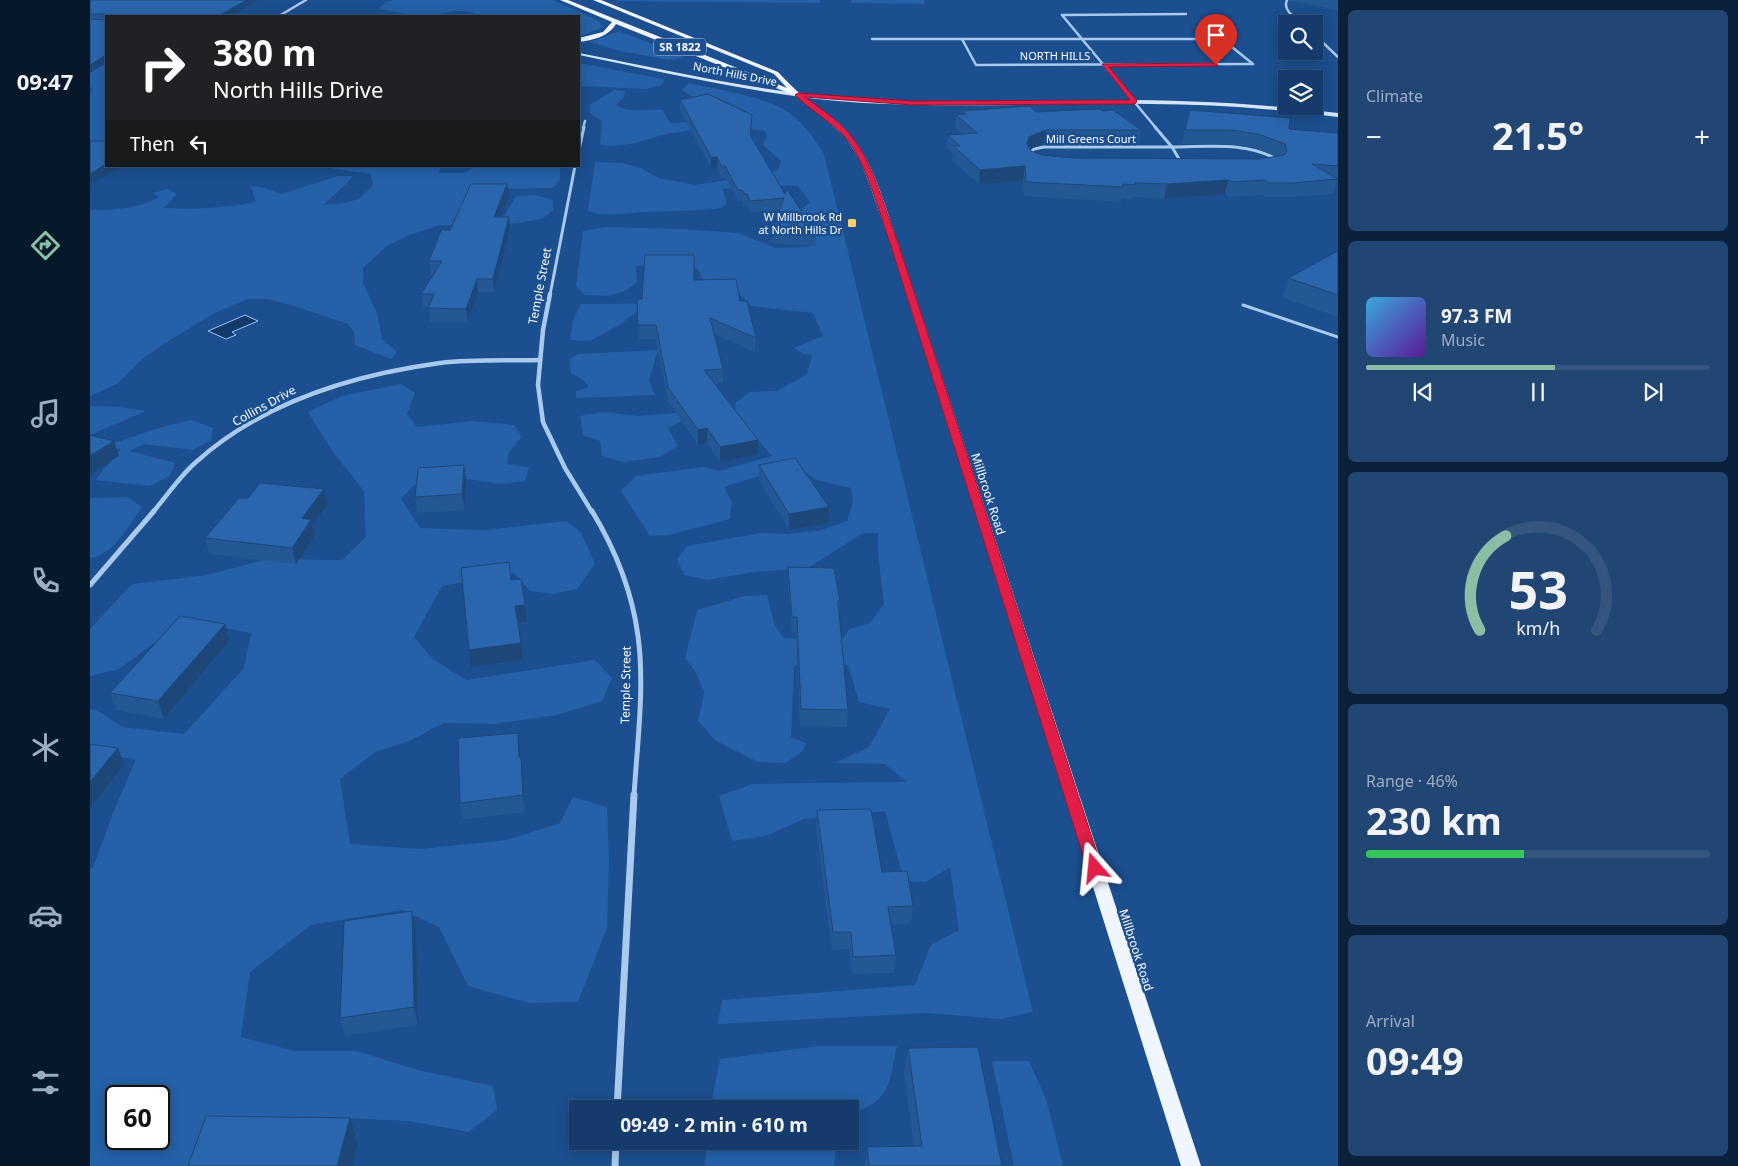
<!DOCTYPE html>
<meta charset="utf-8">
<style>
:root{--surface:#143b6b;--page:#214673;--text:#f1f3f6;--muted:#9dadc1;--line:#33557e;--accent:#8abfa5}
body{margin:0;font-family:"Noto Sans",sans-serif;background:var(--page);color:var(--text);height:100vh;display:flex;flex-direction:column;font-size:19px;white-space:nowrap}
*{box-sizing:border-box;margin:0}
p{font-size:16px;color:var(--muted)}
.icon{flex:none;width:28px;height:28px;fill:none;stroke:currentColor;stroke-width:2;stroke-linecap:round;stroke-linejoin:round}
.map{position:relative;flex:1;overflow:hidden}
.panel{display:flex;flex-direction:column;gap:10px;padding:10px;background:#0b203b;width:400px}
.panel>*{flex:none}
.hud{position:absolute;left:15px;top:15px;width:475px;height:152px;border-radius:0px;box-shadow:0 2px 12px #0003,0 0 0 1px var(--line);background:#202124;color:#fff;overflow:hidden}
.buttons{position:absolute;left:1188px;top:15px;display:grid;gap:10px}
.buttons a{display:grid;place-items:center;width:45px;height:45px;border-radius:0px;background:var(--surface);box-shadow:0 2px 12px #0003,0 0 0 1px var(--line);font-size:25px}
.speed{position:absolute;left:15px;top:1085px;display:flex;gap:10px;font-size:25px;font-weight:700;text-align:center}
.speed>*{display:grid;place-content:center;width:65px;height:65px;border-radius:50%;background:var(--surface);box-shadow:0 2px 12px #0003,0 0 0 1px var(--line);line-height:1}
.speed .limit{border:2px solid #111;border-radius:8px;background:#fff;color:#111}
.pin{position:absolute;display:grid;place-items:center;width:42px;height:42px;color:#fff;margin:-51px -21px;border-radius:50% 50% 50% 0;rotate:-45deg;box-shadow:0 0 5px #0007}
.pin .icon{rotate:45deg}
.me{position:absolute;width:55px;margin:-28px;rotate:342deg;stroke-linejoin:round;filter:drop-shadow(0 0 4px #0008)}
.turn{display:flex;align-items:center;gap:18px;height:105px;padding:0 25px;font-size:22px}
.turn .icon{width:65px;height:65px;stroke-width:2.5}
.turn b{display:block;font-size:35px;line-height:42px}
.then{display:flex;align-items:center;height:48px;padding:0 25px;background:#0003;gap:10px;font-size:19px}
.big{font-size:38px;font-weight:700;line-height:1.1}
.panel .widget{flex:1;display:flex;flex-direction:column;justify-content:center;gap:8px;min-width:0;padding:0 18px;border-radius:8px;background:var(--page)}
.panel .dial{align-items:center;gap:0}
.dial svg{height:130px;overflow:visible;fill:none;stroke:var(--line);stroke-width:7;stroke-linecap:round;text-anchor:middle}
.dial text{fill:var(--text);stroke:none}
.song{display:flex;align-items:center;gap:15px}
.cover{width:60px;height:60px;border-radius:8px;background:linear-gradient(135deg,hsl(200 70% 55%),hsl(270 70% 35%))}
.played{height:5px;border-radius:2px;background:linear-gradient(90deg,var(--accent) 55%,var(--line) 55%)}
.keys{display:flex;justify-content:space-around;direction:ltr}
.heat{display:flex;justify-content:space-between;align-items:center;font-size:28px;direction:ltr}
.charge{height:8px;border-radius:4px;background:linear-gradient(90deg,#34c759 46%,var(--line) 0)}
.trip{position:absolute;left:479px;top:1100px;width:290px;height:50px;border-radius:0px;background:var(--surface);box-shadow:0 2px 12px #0003,0 0 0 1px var(--line);font-weight:700;line-height:50px;text-align:center}
main{display:flex;flex:1;min-height:0}
.dock{display:flex;flex-direction:column;width:90px;justify-content:space-around;align-items:center;background:#08182b;color:var(--muted)}
.dock .icon{width:35px;height:35px}
.dock .on{color:var(--accent)}
.dock b{font-size:22px;color:var(--text)}
.map>svg:first-child{display:block}
.green{fill:#2461a8;fill-rule:evenodd}
.water{fill:#123a6d;stroke:#9cc4f0}
.lines{fill:none;stroke-linecap:round;stroke-linejoin:round}
.lane{stroke:#a9c9ee;stroke-width:3}
.street-far4{stroke:#a9c9ee;stroke-width:2.5}
.street-far3{stroke:#a9c9ee;stroke-width:3}
.street-far2{stroke:#a9c9ee;stroke-width:4.5}
.street-far1{stroke:#a9c9ee;stroke-width:5}
.street{stroke:#a9c9ee;stroke-width:7}
.secondary{fill:#d6e6fa;fill-rule:evenodd}
.primary{fill:#f0f6ff;fill-rule:evenodd}
.wall{fill:#245895}
.shaded-wall{fill:#1d4779}
.building{fill:#2a66ad;stroke:#1d4779}
.route{fill:#e11d48;stroke:#92132f}
.poi-dot{fill:#ffd166;stroke:#1b4f8f;stroke-width:2}
.labels{text-anchor:middle;stroke-width:5;stroke-linejoin:round;paint-order:stroke}
.shield{fill:#1b4f8f;stroke:#bbcadd;stroke-width:1}
.shield-label{font-size:11px;font-weight:bold;fill:#fff}
.far-street-label{font-size:11px;fill:#fff;stroke:#1b4f8f}
.far-poi-label{font-size:11px;fill:#fff;stroke:#1b4f8f;text-anchor:end}
.street-label{font-size:12px;fill:#fff;stroke:#1b4f8f}
</style>
<main>
<nav class="dock">
<b>09:47</b>
<svg class="icon on" aria-label="directions" viewBox="0 0 24 24"><path d="M12 3l9 9-9 9-9-9zM9 14v-3h6M13 9l2 2-2 2"/></svg>
<svg class="icon" aria-label="music" viewBox="0 0 24 24"><path d="M9 18V5l10-2v13"/><circle cx="6" cy="18" r="3"/><circle cx="16" cy="16" r="3"/></svg>
<svg class="icon" aria-label="phone" viewBox="0 0 24 24"><path d="M5 4h4l2 5-3 2q2 4 5 5l2-3 5 2v4C11 20 4 13 5 4z"/></svg>
<svg class="icon" aria-label="climate" viewBox="0 0 24 24"><path d="M12 3v18M4 7l16 10M4 17L20 7"/></svg>
<svg class="icon" aria-label="car" viewBox="0 0 24 24"><path d="M5 17H2v-5l4-1 3-4h7l3 4 3 1v5h-3M9 17h6M6 11h13"/><circle cx="7" cy="17" r="2"/><circle cx="17" cy="17" r="2"/></svg>
<svg class="icon" aria-label="filters" viewBox="0 0 24 24"><path d="M4 7h16M4 17h16"/><circle cx="9" cy="7" r="2"/><circle cx="15" cy="17" r="2"/></svg>
</nav>
<div class="map">
<svg width="1248" height="1166" viewBox="0 0 1248 1166">
<rect width="100%" height="100%" fill="#1b4f8f"/>
<g class="green">
<path d="M303,0H463L507,20L513,27L489,37V16H383L385,13C364,8 362,12 343,16C330,19 313,16 300,16L313,14L303,11L288,9L296,2Z"/>
<path d="M525,0H730V3L529,1Z"/>
<path d="M761,0H834L835,4L762,3Z"/>
<path d="M529,31L567,46L571,52L590,55L594,58L578,60L530,51L500,42Z"/>
<path d="M0,52L7,64L16,63V145L0,148V94L3,88L0,87Z"/>
<path d="M489,63L574,79L572,85L557,89L489,86Z"/>
<path d="M599,83C627,90 669,95 693,109C710,118 724,138 734,154L943,1012L910,1019L836,1013L628,1024L632,1000L825,985L841,945L869,930L860,867L836,882L814,881L795,811L714,819L676,836L642,841L629,796L662,784L817,782L795,764L745,763L779,747L800,709L769,702L758,665L704,666L701,737L716,743L713,751L696,763L668,762L626,741L608,721L614,693L606,672L595,658L607,610L655,596L677,595L685,626L694,638L751,641L759,629L780,623L794,604L788,553V533H773L718,568L665,572L617,580L594,575L587,559L597,546L671,533L698,534L731,530L757,521L763,502L761,488L726,480L713,471L682,472L634,487L642,502L640,519L579,535L560,536L531,491L546,476L613,467L629,471L682,456L645,414L646,402L660,392L687,391L717,374L722,355L713,354L704,348L733,336L723,313L661,306C646,287 638,288 616,286L607,268L586,265L546,266L547,282C529,298 518,296 495,295L486,286L493,231L517,227L592,229L649,233L685,248L719,247L729,221L713,217L711,210L720,202L708,186L675,185L633,189L637,203L632,208C607,211 582,211 557,212C538,212 516,218 498,211L505,162L533,163L550,168L569,178L604,185L678,174L688,170L691,161L673,145L677,136L675,131C645,125 612,128 582,133C558,138 535,149 510,145L512,121L500,113V105L524,90L535,91L534,97L526,105C539,114 558,108 573,110L580,123L602,122L605,98L592,90Z"/>
<path d="M224,166H351L349,173H374L387,166H470V180L463,188L395,189L369,218H413L426,196L445,195L463,200V210L452,219L420,224L349,225L317,236L297,246L273,268V283L287,313L292,339L307,352L301,359L265,345L264,332L258,324L201,305L178,299H157L123,314L77,342L52,359L27,384L0,396V210C25,210 46,209 69,197L63,193L78,189L87,194L74,208C105,210 136,208 166,202L161,186L174,188L191,194L248,176H262C259,184 241,197 233,205L249,204L269,199L283,185L281,174Z"/>
<path d="M588,303L545,313L531,324L500,341L480,340L483,320L491,304Z"/>
<path d="M568,350L559,380L565,395L486,398V391L499,387L493,380L481,373L480,359L488,354Z"/>
<path d="M311,384L325,393L317,414L327,427L383,421L424,425L432,437L419,452L417,464L439,467L435,481L409,484L379,479L329,480L311,499L330,528L396,530L476,521L491,532L505,564L487,589L463,594L440,591L424,573L352,586L324,637L343,659L376,680L505,660L522,678L512,701L467,715L404,724L353,723L322,740L285,752L250,779L260,844L330,849L417,840L470,823L483,797L517,807L519,861L517,928L488,1002L439,1003L378,986L349,927L312,910L221,925L160,972L151,1037L205,1051H267L328,1070L403,1086L407,1110L379,1132L318,1121L233,1117L129,1120L99,1166H0V868H3L23,813L46,759L0,755V709L7,710L32,727L94,734L154,668L161,633L106,623L64,643L29,669L0,676V629L42,584L117,575L178,559L252,560L276,537L274,491L243,452L218,412L252,396ZM26,1096H69V1139H26Z"/>
<path d="M0,406L28,407L56,411L0,435Z"/>
<path d="M512,412L549,416L597,412L604,415L578,428L588,446L570,457L534,462L512,456L510,441L493,435L490,416Z"/>
<path d="M100,420L123,428L121,440L103,450L54,444L39,451L85,463L80,476L60,486L5,480L31,449L0,446V436L16,446L68,428Z"/>
<path d="M38,497L52,507C39,525 24,555 0,558V498Z"/>
<path d="M729,1046H807C799,1083 801,1101 760,1114V1109H620L630,1059Z"/>
<path d="M902,1061H939L956,1099L973,1166H924Z"/>
<path d="M617,1141H747L744,1166H615Z"/>
</g>
<path class="water" d="M155,315L168,321L142,332L146,335L136,339L118,331Z"/>
<g class="lines">
<path class="lane" d="M1153,305L1248,337"/>
<g class="street-far4">
<path d="M1197,0C1192,11 1206,18 1213,24"/>
<path d="M972,15L1066,128"/>
<path d="M972,15L1096,14"/>
<path d="M189,16L216,0"/>
<path d="M1224,34L1248,57"/>
<path d="M782,39H1132L1163,64"/>
<path d="M872,39L886,65L1162,64"/>
<path d="M493,128L495,121"/>
</g>
<g class="street-far3">
<path d="M1065,127L1082,147C1117,147 1157,141 1188,160"/>
<path d="M489,150L494,127"/>
<path d="M938,155L944,149L954,147H1082L1092,164"/>
<path d="M460,295L485,166"/>
</g>
<g class="street-far2">
<path d="M460,294L453,330L448,385L453,422L475,468L502,512"/>
<path d="M63,512C77,496 89,477 105,463C172,402 262,375 350,363C383,359 417,361 449,360"/>
</g>
<g class="street-far1">
<path d="M502,511C525,549 542,591 548,636C555,687 547,745 544,796"/>
<path d="M0,585L64,511"/>
</g>
<g class="street">
<path d="M527,1109L544,795"/>
<path d="M525,1166L526,1141"/>
</g>
<path class="secondary" d="M489,53C583,71 677,94 773,99C856,104 939,100 1022,100C1092,100 1161,103 1230,111L1248,113V117C1186,109 1123,104 1061,104C965,103 869,108 773,103C677,97 583,74 489,55Z"/>
<path class="primary" d="M470,0H478L697,88L684,74L503,0H511L688,72C694,78 700,85 707,91C721,104 740,114 755,129C784,160 794,204 808,243L1111,1166H1091L800,243L781,188L770,160L756,138L732,116L706,96L526,24C518,37 503,40 489,42V38L513,32L522,22Z"/>
</g>
<g class="wall">
<path d="M0,0L16,16V63L0,73Z"/>
<path d="M1199,0H1248V10L1200,1Z"/>
<path d="M590,100L662,115L661,136L695,194L726,234V246L682,243V231L690,210L660,212L656,205H654L652,201H648L635,177L632,178L627,168H621L590,110Z"/>
<path d="M1100,110L1199,129L1248,133V180L1243,194L1198,197H1175L1171,195L1139,197L1135,194L1074,199L1043,197L1042,199L1031,198V202L934,196L933,181L889,184L862,160L863,154L857,149L858,135L872,134L865,128L866,115L872,114V111L946,112L1013,111L1051,130L1048,144H954L940,149L941,151L952,155L982,158L1170,159L1187,157L1165,148L1138,144H1092Z"/>
<path d="M419,196L410,217H419L420,229L404,292H388L378,322H340L339,307H333L331,294L343,275H341L339,261L360,230Z"/>
<path d="M1248,251V317L1193,298L1198,278Z"/>
<path d="M547,299L650,301L666,338L665,352L624,334L633,369V383L624,384L668,440L667,455L630,462L617,443L608,445L578,401L566,339H549Z"/>
<path d="M669,465L739,507L738,523L699,530L669,480Z"/>
<path d="M376,481L375,510L327,513L325,497Z"/>
<path d="M234,489L238,505L222,525L225,536L206,564L119,554L115,538L158,498Z"/>
<path d="M698,567L750,601L749,616L758,710L757,727L710,726L706,633H702L698,584Z"/>
<path d="M135,624L140,640L74,719L26,710L20,693Z"/>
<path d="M430,750L433,775L435,812L373,820L370,803Z"/>
<path d="M727,810L792,872L823,906L821,924L801,925L806,955L804,973L762,974L759,949L742,950L726,828Z"/>
<path d="M322,911L326,928L328,1025L255,1036L250,1018Z"/>
<path d="M818,1048L912,1166H775L777,1147L824,1146L814,1074Z"/>
</g>
<g class="shaded-wall">
<path d="M157,0H168L140,16H128Z"/>
<path d="M16,55V63L0,73V65Z"/>
<path d="M956,130L954,144L937,150V144L939,137Z"/>
<rect x="621" y="157" width="6" height="11"/>
<path d="M16,164V166H32L0,185V174Z"/>
<path d="M935,166L933,181L889,184L890,170Z"/>
<path d="M1138,180L1135,194L1074,199L1077,184Z"/>
<path d="M417,184L419,196L405,230L404,217Z"/>
<path d="M419,217L420,229L404,292L403,279Z"/>
<path d="M387,279L388,292L378,322L376,309Z"/>
<path d="M617,428V443L608,445V430Z"/>
<path d="M668,440L667,455L630,462V447Z"/>
<path d="M24,441L29,456L0,475V456Z"/>
<path d="M374,465L376,481L375,510L372,494Z"/>
<path d="M234,489L238,505L222,525L225,536L206,564L202,548L212,518Z"/>
<path d="M739,507L738,523L699,530V514Z"/>
<path d="M435,605L437,621L427,623L425,606Z"/>
<path d="M135,624L140,640L74,719L68,701Z"/>
<path d="M431,643L433,660L381,667L379,650Z"/>
<path d="M428,733L430,750L431,775L429,757Z"/>
<path d="M28,748L34,765L0,808V782Z"/>
<path d="M431,757L433,775L435,812L433,795Z"/>
<path d="M322,911L326,928L328,1025L324,1007Z"/>
<path d="M260,1118L268,1144L262,1166H247Z"/>
</g>
<g class="building">
<path d="M0,0H157L128,16H16V55L0,65V19L16,20L15,14H0Z"/>
<path d="M618,94L662,115L660,135L695,194L697,189L726,234L682,231L694,198L660,201L657,194H654L652,190H648L635,166L632,167L627,157H621L590,100Z"/>
<path d="M940,106L946,112L1009,109L1013,111L1023,110L1051,130H956L939,137L937,144L941,151L952,155L982,158L1170,159L1194,155L1197,152L1195,144L1168,134L1141,130H1095L1100,110L1200,118L1199,129L1248,133V166L1222,164L1248,179L1202,183H1178L1175,180L1142,182L1138,180L1077,184L1045,183V185L1033,184V187L936,182L935,166L890,170L863,146H870L858,135L887,133L866,115L876,114L872,111Z"/>
<path d="M0,141H16V164L0,174Z"/>
<path d="M381,184H417L404,217H419L403,279H387L376,309L338,308L344,294H331L352,261H339L351,230H360Z"/>
<path d="M1248,251V295L1198,278Z"/>
<path d="M555,255H604V280L646,279L650,301H657L666,338L620,318L633,369L614,370L668,440L630,447L617,428L608,430L578,387L566,325H548L547,299H552Z"/>
<path d="M0,435L24,441L0,456Z"/>
<path d="M705,458L739,507L699,514L669,465Z"/>
<path d="M374,465L372,494L325,497L328,468Z"/>
<path d="M170,483L234,489L212,518L221,520L202,548L115,538L149,498H158Z"/>
<path d="M419,562L421,580L431,579L435,605L425,606L431,643L379,650L371,568Z"/>
<path d="M698,567L744,568L750,601H748L758,710L711,709L707,617H702Z"/>
<path d="M90,616L135,624L68,701L20,693Z"/>
<path d="M428,733L429,757H431L433,795L370,803L368,738Z"/>
<path d="M0,744L28,748L0,782Z"/>
<path d="M781,809L792,872L817,871L823,906L798,907L806,955L763,957L761,932H743L727,810Z"/>
<path d="M322,911L324,1007L250,1018L254,921Z"/>
<path d="M888,1047L912,1166H779L777,1147L832,1146L818,1048Z"/>
<path d="M116,1116L260,1118L247,1166H98Z"/>
</g>
<path class="route" d="M1126,63L1128,66L1019,67L1047,101L1045,104L823,105L715,97C731,109 749,121 762,137C785,167 794,208 808,243L1012,868L1010,872L1005,873L999,872L997,868L800,243C789,212 776,161 755,137C739,120 721,111 705,95L708,93L823,101L1040,100L1012,64Z"/>
<rect class="poi-dot" x="757" y="218" width="10" height="10" rx="2.5"/>
<g class="labels">
<rect class="shield" x="564" y="38.5" width="52" height="17" rx="4"/>
<g class="shield-label">
<text x="590" y="51">SR 1822</text>
</g>
<g class="far-street-label">
<text x="965" y="60">NORTH HILLS</text>
<text transform="translate(645 74) rotate(11)" y="4">North Hills Drive</text>
<text x="1001" y="143">Mill Greens Court</text>
</g>
<g class="far-poi-label">
<text x="752" y="221">W Millbrook Rd<tspan x="752" dy="13">at North Hills Dr</tspan></text>
</g>
<g class="street-label">
<text transform="translate(450 286) rotate(-79)" y="4">Temple Street</text>
<text transform="translate(174 406) rotate(-29)" y="4">Collins Drive</text>
<text transform="translate(898 494) rotate(72)" y="4">Millbrook Road</text>
<text transform="translate(536 685) rotate(-89)" y="4">Temple Street</text>
<text transform="translate(1046 950) rotate(72)" y="4">Millbrook Road</text>
</g>
</g>
</svg>
<div class="buttons">
<a><svg class="icon" aria-label="search" viewBox="0 0 24 24"><circle cx="10" cy="10" r="6"/><path d="M15 15l6 6"/></svg></a>
<a><svg class="icon" aria-label="layers" viewBox="0 0 24 24"><path d="M12 4l9 5-9 5-9-5zM3 14l9 5 9-5"/></svg></a>
</div>
<div class="speed"><div class="limit">60</div></div>
<div class="pin" style="left:1126px;top:65px;background:#d93025"><svg class="icon" aria-label="arrive" viewBox="0 0 24 24"><path d="M6 21V4h12l-3 4 3 4H6"/></svg></div>
<svg class="me" style="left:1005px;top:868px" viewBox="-20 -20 40 40"><path d="M0-17L14 15 0 8-14 15z" fill="#e11d48" stroke="#fff" stroke-width="4"/></svg>
<div class="trip">09:49 · 2 min · 610 m</div>
<div class="hud">
<div class="turn"><svg class="icon" aria-label="right" viewBox="0 0 24 24"><path d="M7 20v-9h11M14 6l5 5-5 5"/></svg><div><b>380 m</b>North Hills Drive</div></div>
<div class="then">Then<svg class="icon" aria-label="left" viewBox="0 0 24 24"><path d="M17 20v-9H6M10 6l-5 5 5 5"/></svg></div>
</div>
</div>
<section class="panel">
<div class="widget"><p>Climate</p>
<div class="heat"><a>−</a><b class="big">21.5°</b><a>+</a></div>
</div>
<div class="widget">
<div class="song"><i class="cover"></i><div><b>97.3 FM</b><p>Music</p></div></div>
<div class="played"></div>
<div class="keys"><svg class="icon" aria-label="previous" viewBox="0 0 24 24"><path d="M18 5L8 12l10 7zM5 5v14"/></svg><svg class="icon" aria-label="pause" viewBox="0 0 24 24"><path d="M8 5v14M16 5v14"/></svg><svg class="icon" aria-label="next" viewBox="0 0 24 24"><path d="M6 5l10 7-10 7zM19 5v14"/></svg></div>
</div>
<div class="widget dial"><svg viewBox="0 0 100 80">
<path d="M14 69A42 42 0 1 1 86 69"/>
<path d="M14 69A42 42 0 0 1 30 11" stroke="#8abfa5"/>
<text x="50" y="56" font-size="32" font-weight="700">53</text>
<text x="50" y="72" font-size="11">km/h</text>
</svg></div>
<div class="widget"><p>Range · 46%</p><b class="big">230 km</b><div class="charge"></div></div>
<div class="widget"><p>Arrival</p><b class="big">09:49</b></div>
</section>
</main>
